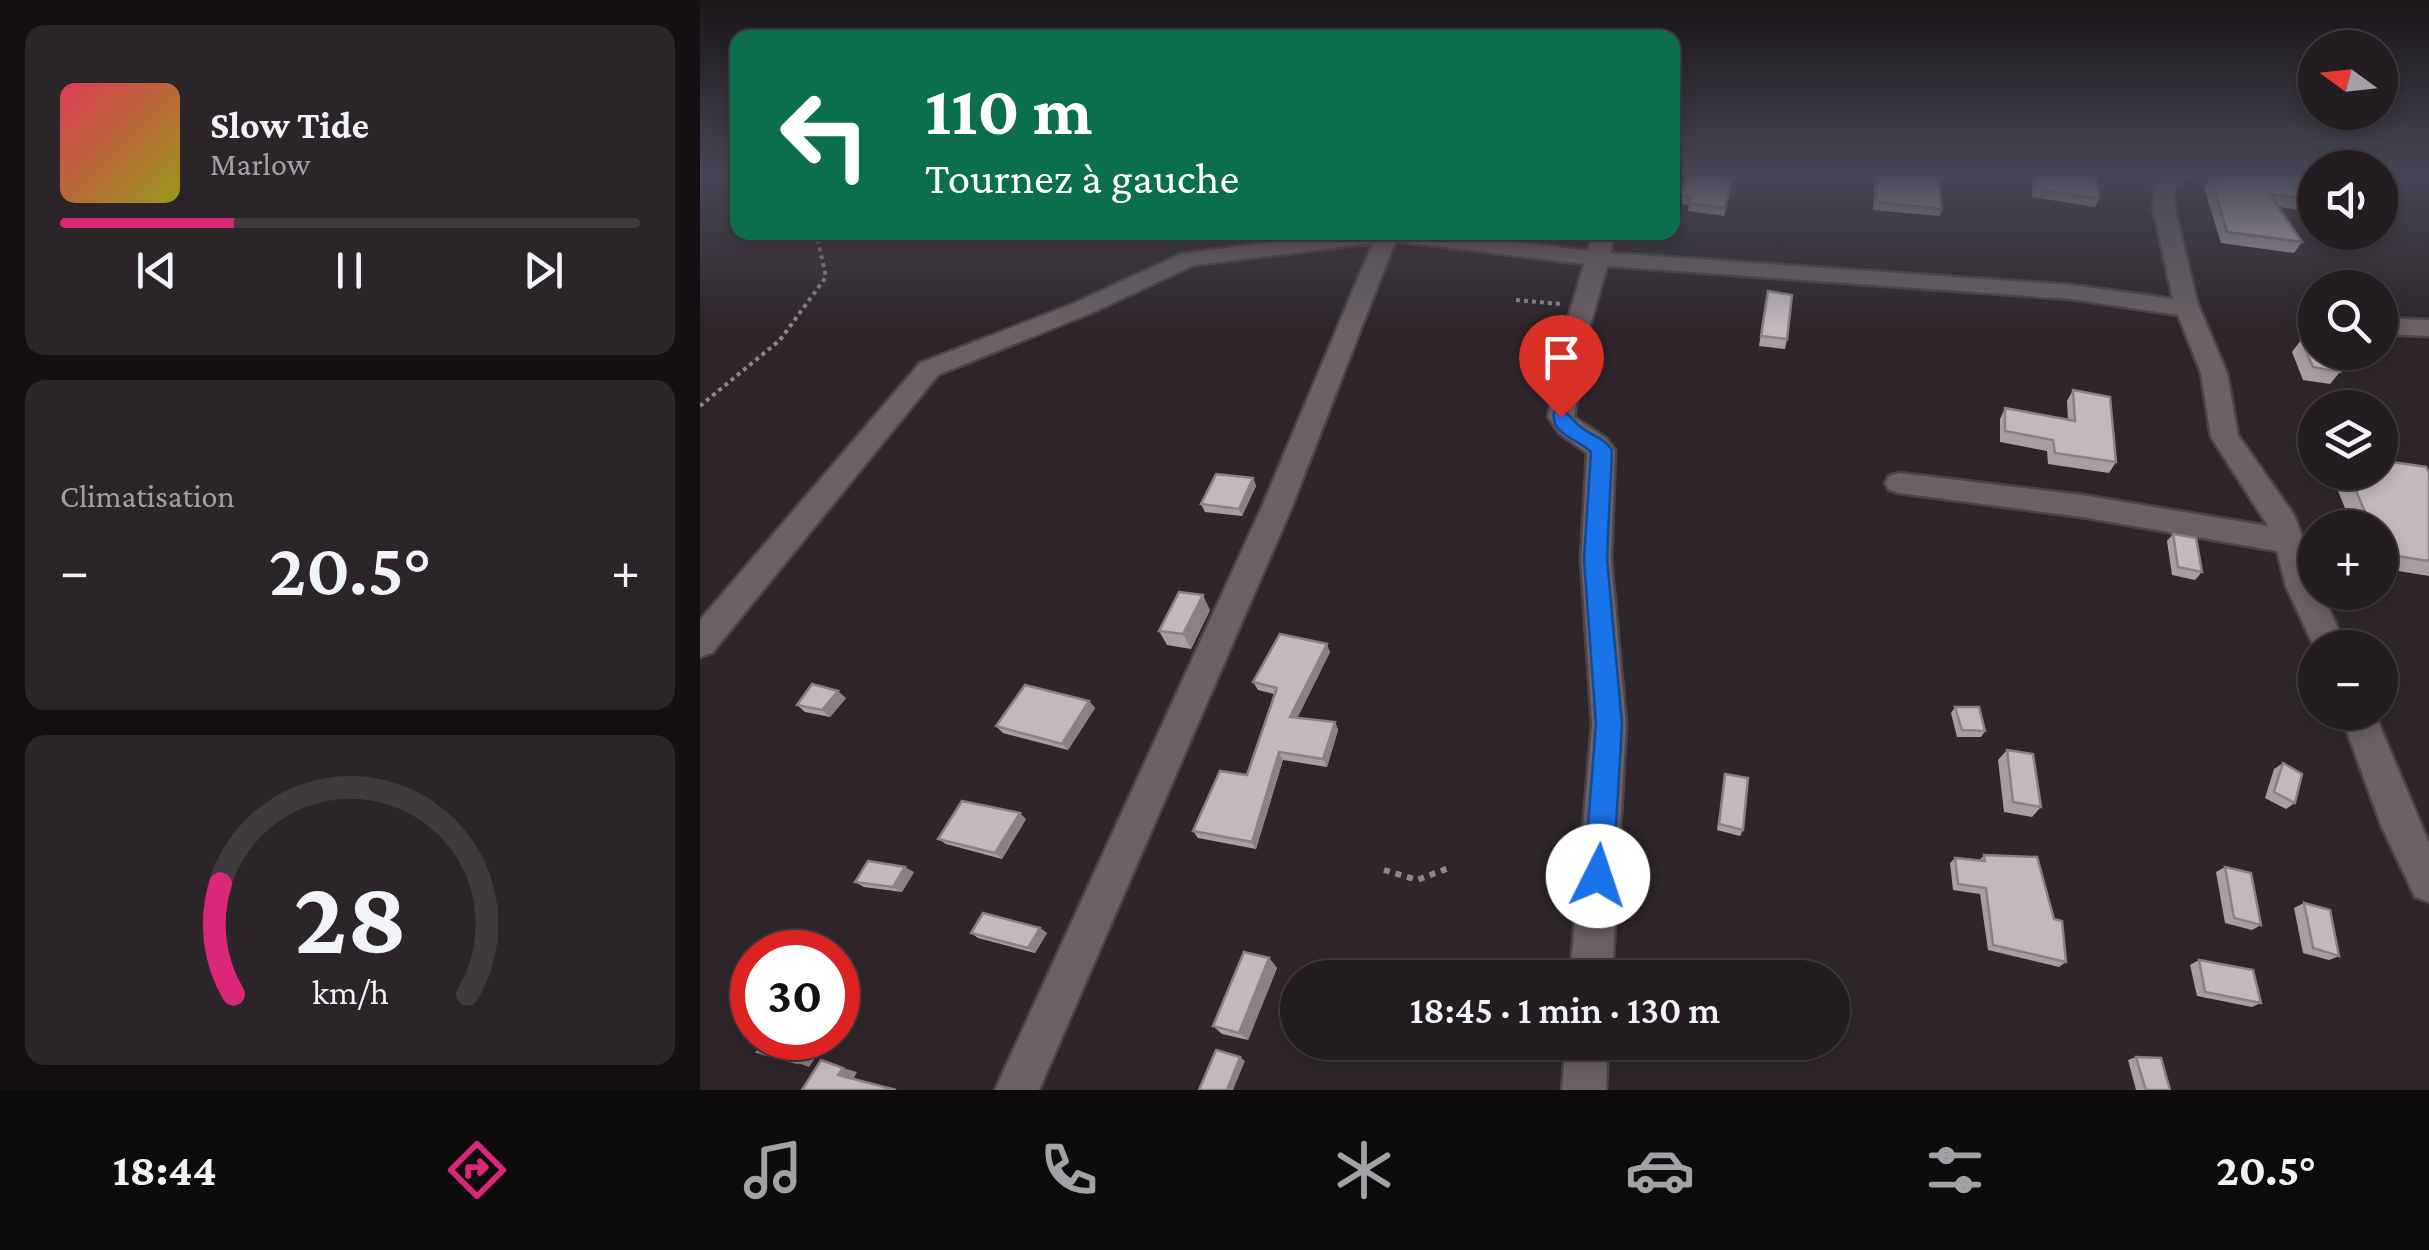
<!DOCTYPE html>
<html lang="fr">
<meta charset="utf-8">
<style>
:root{--surface:#231c20;--page:#2b2529;--text:#f1f3f6;--muted:#a3a1a5;--line:#403a3e;--accent:#db2777}
body{margin:0;font-family:"Crimson Pro",serif;background:var(--page);color:var(--text);height:100vh;display:flex;flex-direction:column;font-size:38px;white-space:nowrap}
*{box-sizing:border-box;margin:0}
p{font-size:32px;color:var(--muted)}
.icon{flex:none;width:55px;height:55px;fill:none;stroke:currentColor;stroke-width:2;stroke-linecap:round;stroke-linejoin:round}
.map{position:relative;flex:1;overflow:hidden}
.sheet{display:flex;flex-direction:column;gap:25px;padding:25px;background:#130f12;width:700px}
.sheet>*{flex:none}
.guide{position:absolute;left:30px;top:30px;width:950px;height:210px;border-radius:20px;box-shadow:0 5px 15px #0003,0 0 0 2px var(--line);background:#0b6e4f;color:#fff;overflow:hidden}
.needle{width:65px;rotate:285deg}
.tools{position:absolute;left:1598px;top:30px;display:grid;gap:20px}
.tools a{display:grid;place-items:center;width:100px;height:100px;border-radius:50%;background:var(--surface);box-shadow:0 5px 15px #0003,0 0 0 2px var(--line);font-size:50px}
.speed{position:absolute;left:30px;top:930px;display:flex;gap:20px;font-size:50px;font-weight:700;text-align:center}
.speed>*{display:grid;place-content:center;width:130px;height:130px;border-radius:50%;background:var(--surface);box-shadow:0 5px 15px #0003,0 0 0 2px var(--line);line-height:1}
.speed .limit{border:15px solid #d22;background:#fff;color:#111}
.pin{position:absolute;display:grid;place-items:center;width:85px;height:85px;color:#fff;margin:-102px -42px;border-radius:50% 50% 50% 0;rotate:-45deg;box-shadow:0 0 10px #0007}
.pin .icon{rotate:45deg}
.me{position:absolute;width:110px;margin:-55px;rotate:4deg;stroke-linejoin:round;filter:drop-shadow(0 0 8px #0008)}
.turn{display:flex;align-items:center;gap:35px;height:210px;padding:0 30px;font-size:45px}
.turn .icon{width:130px;height:130px;stroke-width:2.5}
.turn b{display:block;font-size:70px;line-height:85px}
.big{font-size:75px;font-weight:600;line-height:1.1}
.sheet .tile{flex:1;display:flex;flex-direction:column;justify-content:center;gap:15px;min-width:0;padding:0 35px;border-radius:20px;background:var(--page)}
.sheet .dial{align-items:center;gap:0}
.dial svg{height:260px;overflow:visible;fill:none;stroke:var(--line);stroke-width:7;stroke-linecap:round;text-anchor:middle}
.dial text{fill:var(--text);stroke:none}
.song{display:flex;align-items:center;gap:30px}
.cover{width:120px;height:120px;border-radius:15px;background:linear-gradient(135deg,hsl(350 70% 55%),hsl(60 70% 35%))}
.played{height:10px;border-radius:5px;background:linear-gradient(90deg,var(--accent) 30%,var(--line) 30%)}
.keys{display:flex;justify-content:space-around;direction:ltr}
.heat{display:flex;justify-content:space-between;align-items:center;font-size:55px;direction:ltr}
.trip{position:absolute;left:580px;top:960px;width:570px;height:100px;border-radius:50px;background:var(--surface);box-shadow:0 5px 15px #0003,0 0 0 2px var(--line);font-weight:600;line-height:100px;text-align:center}
.dock{display:flex;height:160px;justify-content:space-around;align-items:center;background:#0e0b0d;color:var(--muted)}
.dock .icon{width:70px;height:70px}
.dock .on{color:var(--accent)}
.dock b{font-size:45px;color:var(--text)}
main{display:flex;flex:1;min-height:0}
.map>svg:first-child{display:block}
.lines{fill:none;stroke-linecap:round;stroke-linejoin:round}
.minor-casing{stroke:#4b4348;stroke-width:5}
.path-far1{stroke:#8e868a;stroke-width:4;stroke-dasharray:4 4;stroke-linecap:butt}
.path{stroke:#8e868a;stroke-width:6;stroke-dasharray:6 6;stroke-linecap:butt}
.minor{fill:#6b6065;fill-rule:evenodd}
.wall{fill:#a99ea3}
.shaded-wall{fill:#898185}
.building{fill:#c4b8be;stroke:#898185;stroke-width:2.5}
.route{fill:#1a73e8;stroke:#114b97;stroke-width:2.5}
</style>
<main>
<section class="sheet">
<div class="tile">
<div class="song"><i class="cover"></i><div><b>Slow Tide</b><p>Marlow</p></div></div>
<div class="played"></div>
<div class="keys"><svg class="icon" aria-label="previous" viewBox="0 0 24 24"><path d="M18 5L8 12l10 7zM5 5v14"/></svg><svg class="icon" aria-label="pause" viewBox="0 0 24 24"><path d="M8 5v14M16 5v14"/></svg><svg class="icon" aria-label="next" viewBox="0 0 24 24"><path d="M6 5l10 7-10 7zM19 5v14"/></svg></div>
</div>
<div class="tile"><p>Climatisation</p>
<div class="heat"><a>−</a><b class="big">20.5°</b><a>+</a></div>
</div>
<div class="tile dial"><svg viewBox="0 0 100 80">
<path d="M14 69A42 42 0 1 1 86 69"/>
<path d="M14 69A42 42 0 0 1 10 35" stroke="#db2777"/>
<text x="50" y="56" font-size="32" font-weight="700">28</text>
<text x="50" y="72" font-size="11">km/h</text>
</svg></div>
</section>
<div class="map">
<svg width="1729" height="1090" viewBox="0 0 1729 1090">
<rect width="100%" height="100%" fill="#2f262b"/>
<g class="lines">
<defs>
<g id="minor">
<path d="M1465,175H1491L1474,188L1475,208L1497,302L1527,373L1538,435L1594,515L1613,566L1615,592H1621L1647,648L1615,649L1586,586L1577,551L1382,517L1199,493L1189,490L1185,483L1189,476L1199,473L1382,495L1568,526L1511,437L1501,373L1478,315L1371,299L907,266L889,329L874,417L906,438L915,450L911,559L926,724L912,978H870L892,724L881,559L887,453L860,434L848,417L865,329L884,264L695,241L591,509L339,1090H295L561,509L673,243L494,265L391,313L238,375L12,653L0,657V620L220,363L375,303L481,254L647,232H731L888,251L894,232H916L910,253L1371,285L1473,299L1453,208L1454,185Z"/>
<path d="M1680,318L1729,320V336L1680,334Z"/>
<path d="M1640,712H1674L1729,843V902L1715,897L1681,825Z"/>
<path d="M866,1042H908L906,1090H862Z"/>
</g>
</defs>
<use href="#minor" class="minor-casing"/>
<g class="path-far1">
<path d="M816,300L861,304"/>
<path d="M0,406L80,340L126,277L116,232"/>
</g>
<path class="path" d="M684,870L717,880L749,868"/>
<use href="#minor" class="minor"/>
</g>
<g class="wall">
<path d="M1175,176H1238L1242,209L1240,216L1173,210Z"/>
<path d="M1333,176H1396L1399,199L1395,207L1332,197Z"/>
<path d="M1517,176H1606L1615,191V209L1613,212L1579,207L1602,242L1594,253L1521,243L1504,188L1511,178H1516Z"/>
<path d="M1026,179L1031,187L1024,216L988,211L989,205L980,204L981,196Z"/>
<path d="M1068,291L1087,339L1085,349L1059,346Z"/>
<path d="M1601,340L1640,372L1630,384L1603,380L1592,352Z"/>
<path d="M1373,390L1416,462L1409,473L1348,464L1347,451L1300,442V419L1305,408L1368,420L1367,401Z"/>
<path d="M1692,462L1729,473V576L1680,568V528H1653L1634,481L1640,475L1639,472H1680Z"/>
<path d="M553,478L556,486L542,516L505,512L501,504Z"/>
<path d="M1473,534L1502,572L1495,580L1472,575L1467,541Z"/>
<path d="M510,610L491,649L467,645L459,631Z"/>
<path d="M630,652L597,718L635,722L638,730L627,767L583,760L556,849L498,838L493,831L547,775L574,694L558,690L553,682Z"/>
<path d="M146,698L130,717L105,712L97,705Z"/>
<path d="M389,701L395,708L368,750L303,733L296,726Z"/>
<path d="M1255,707L1285,731L1281,737H1257L1251,713Z"/>
<path d="M1307,750L1341,807L1332,817L1304,812L1298,760Z"/>
<path d="M1583,763L1595,803L1586,809L1565,798L1574,769Z"/>
<path d="M1025,774L1043,830L1040,836L1017,830Z"/>
<path d="M326,819L302,859L246,844L238,839Z"/>
<path d="M1284,855L1366,962L1359,967L1288,950L1280,894L1253,890L1250,863L1255,858L1279,861Z"/>
<path d="M1525,867L1561,925L1552,930L1525,923L1516,872Z"/>
<path d="M214,872L202,892L164,887L155,882Z"/>
<path d="M1604,903L1639,956L1629,960L1603,953L1594,908Z"/>
<path d="M340,928L347,933L335,953L278,938L271,933Z"/>
<path d="M569,958L577,968L548,1040L522,1034L513,1026Z"/>
<path d="M1499,960L1561,1003L1552,1007L1497,996L1490,965Z"/>
<path d="M1436,1057L1470,1090H1436L1428,1060Z"/>
</g>
<g class="shaded-wall">
<path d="M553,478L556,486L542,516L539,509Z"/>
<path d="M503,595L510,610L491,649L483,634Z"/>
<path d="M627,644L630,652L594,725L590,717Z"/>
<path d="M138,691L146,698L130,717L122,710Z"/>
<path d="M389,701L395,708L368,750L362,744Z"/>
<path d="M635,722L638,730L627,767L623,759Z"/>
<path d="M579,752L583,760L556,849L552,842Z"/>
<path d="M320,813L326,819L302,859L295,853Z"/>
<path d="M205,867L214,872L202,892L193,887Z"/>
<path d="M340,928L347,933L335,953L328,948Z"/>
<path d="M569,958L577,968L548,1040L539,1033Z"/>
<path d="M115,1038H128L109,1067L98,1063Z"/>
<path d="M540,1057L545,1061L533,1090H527Z"/>
<path d="M143,1068L157,1072L153,1080L138,1075Z"/>
</g>
<g class="building">
<path d="M986,176H1027L1026,179H1032L1025,208L989,203L991,197L981,196Z"/>
<path d="M1177,176H1238L1242,209L1176,202Z"/>
<path d="M1336,176H1396L1399,199L1336,189Z"/>
<path d="M1520,176H1606L1615,191V200L1570,194L1602,242L1527,232L1511,178L1519,179Z"/>
<path d="M1068,291L1092,295L1087,339L1061,336Z"/>
<path d="M1601,340L1615,342V352H1633L1640,372L1613,367Z"/>
<path d="M1373,390L1410,397L1416,462L1355,453L1353,440L1305,431V408L1375,421Z"/>
<path d="M1680,446L1686,447L1692,462L1726,467L1729,473V561L1684,554L1680,545V528H1672L1648,472H1680Z"/>
<path d="M516,474L553,478L539,509L501,504Z"/>
<path d="M1473,534L1496,538L1502,572L1478,567Z"/>
<path d="M479,592L503,595L483,634L459,631Z"/>
<path d="M580,634L627,644L590,717L635,722L623,759L579,752L552,842L493,831L520,771L547,775L577,688L553,682Z"/>
<path d="M112,684L138,691L122,710L97,705Z"/>
<path d="M325,685L389,701L362,744L296,726Z"/>
<path d="M1255,707H1279L1285,731L1262,730Z"/>
<path d="M1307,750L1333,754L1341,807L1313,802Z"/>
<path d="M1583,763L1602,774L1595,803L1574,792Z"/>
<path d="M1025,774L1048,778L1043,830L1019,824Z"/>
<path d="M262,801L320,813L295,853L238,839Z"/>
<path d="M1284,855L1337,857L1354,919L1362,921L1366,962L1293,945L1286,888L1258,884L1255,858L1285,861Z"/>
<path d="M168,861L205,867L193,887L155,882Z"/>
<path d="M1525,867L1551,873L1561,925L1534,918Z"/>
<path d="M1604,903L1630,910L1639,956L1613,948Z"/>
<path d="M283,913L340,928L328,948L271,933Z"/>
<path d="M544,952L569,958L539,1033L513,1026Z"/>
<path d="M1499,960L1553,970L1561,1003L1505,992Z"/>
<path d="M66,1038H115L98,1063L57,1052Z"/>
<path d="M516,1050L540,1057L527,1090H499Z"/>
<path d="M1436,1057L1461,1058L1470,1090H1446Z"/>
<path d="M121,1060L143,1068L138,1075L196,1090H102Z"/>
</g>
<linearGradient id="sky" x2="0" y2="1"><stop stop-color="#1a1518"/><stop offset="0.53" stop-color="#474755"/><stop offset="1" stop-color="#474755" stop-opacity="0"/></linearGradient>
<rect width="1729" height="328" fill="url(#sky)"/>
<path class="route" d="M861,410C872,415 873,422 882,428C894,437 903,437 912,450L907,559L922,724L913,876L909,886L898,891L888,886L884,876L896,724L884,559L891,452C878,439 850,434 854,412Z"/>
</svg>
<div class="tools">
<a><svg class="needle" viewBox="-14 -14 28 28"><path d="M0-13l5 13h-10z" fill="#e53935"/><path d="M0 13l5-13h-10z" fill="#a3a1a5"/></svg></a>
<a><svg class="icon" aria-label="sound" viewBox="0 0 24 24"><path d="M4 9h4l5-4v14l-5-4H4zM17 9q2 3 0 6"/></svg></a>
<a><svg class="icon" aria-label="search" viewBox="0 0 24 24"><circle cx="10" cy="10" r="6"/><path d="M15 15l6 6"/></svg></a>
<a><svg class="icon" aria-label="layers" viewBox="0 0 24 24"><path d="M12 4l9 5-9 5-9-5zM3 14l9 5 9-5"/></svg></a>
<a>+</a>
<a>−</a>
</div>
<div class="speed"><div class="limit">30</div></div>
<div class="pin" style="left:861px;top:417px;background:#d93025"><svg class="icon" aria-label="arrive" viewBox="0 0 24 24"><path d="M6 21V4h12l-3 4 3 4H6"/></svg></div>
<svg class="me" style="left:898px;top:876px" viewBox="-20 -20 40 40"><circle r="19" fill="#fff"/><path d="M0-13L10 11 0 6-10 11z" fill="#1a73e8"/></svg>
<div class="trip">18:45 · 1 min · 130 m</div>
<div class="guide">
<div class="turn"><svg class="icon" aria-label="left" viewBox="0 0 24 24"><path d="M17 20v-9H6M10 6l-5 5 5 5"/></svg><div><b>110 m</b>Tournez à gauche</div></div>
</div>
</div>
</main>
<nav class="dock">
<b>18:44</b>
<svg class="icon on" aria-label="directions" viewBox="0 0 24 24"><path d="M12 3l9 9-9 9-9-9zM9 14v-3h6M13 9l2 2-2 2"/></svg>
<svg class="icon" aria-label="music" viewBox="0 0 24 24"><path d="M9 18V5l10-2v13"/><circle cx="6" cy="18" r="3"/><circle cx="16" cy="16" r="3"/></svg>
<svg class="icon" aria-label="phone" viewBox="0 0 24 24"><path d="M5 4h4l2 5-3 2q2 4 5 5l2-3 5 2v4C11 20 4 13 5 4z"/></svg>
<svg class="icon" aria-label="climate" viewBox="0 0 24 24"><path d="M12 3v18M4 7l16 10M4 17L20 7"/></svg>
<svg class="icon" aria-label="car" viewBox="0 0 24 24"><path d="M5 17H2v-5l4-1 3-4h7l3 4 3 1v5h-3M9 17h6M6 11h13"/><circle cx="7" cy="17" r="2"/><circle cx="17" cy="17" r="2"/></svg>
<svg class="icon" aria-label="filters" viewBox="0 0 24 24"><path d="M4 7h16M4 17h16"/><circle cx="9" cy="7" r="2"/><circle cx="15" cy="17" r="2"/></svg>
<b>20.5°</b>
</nav>
